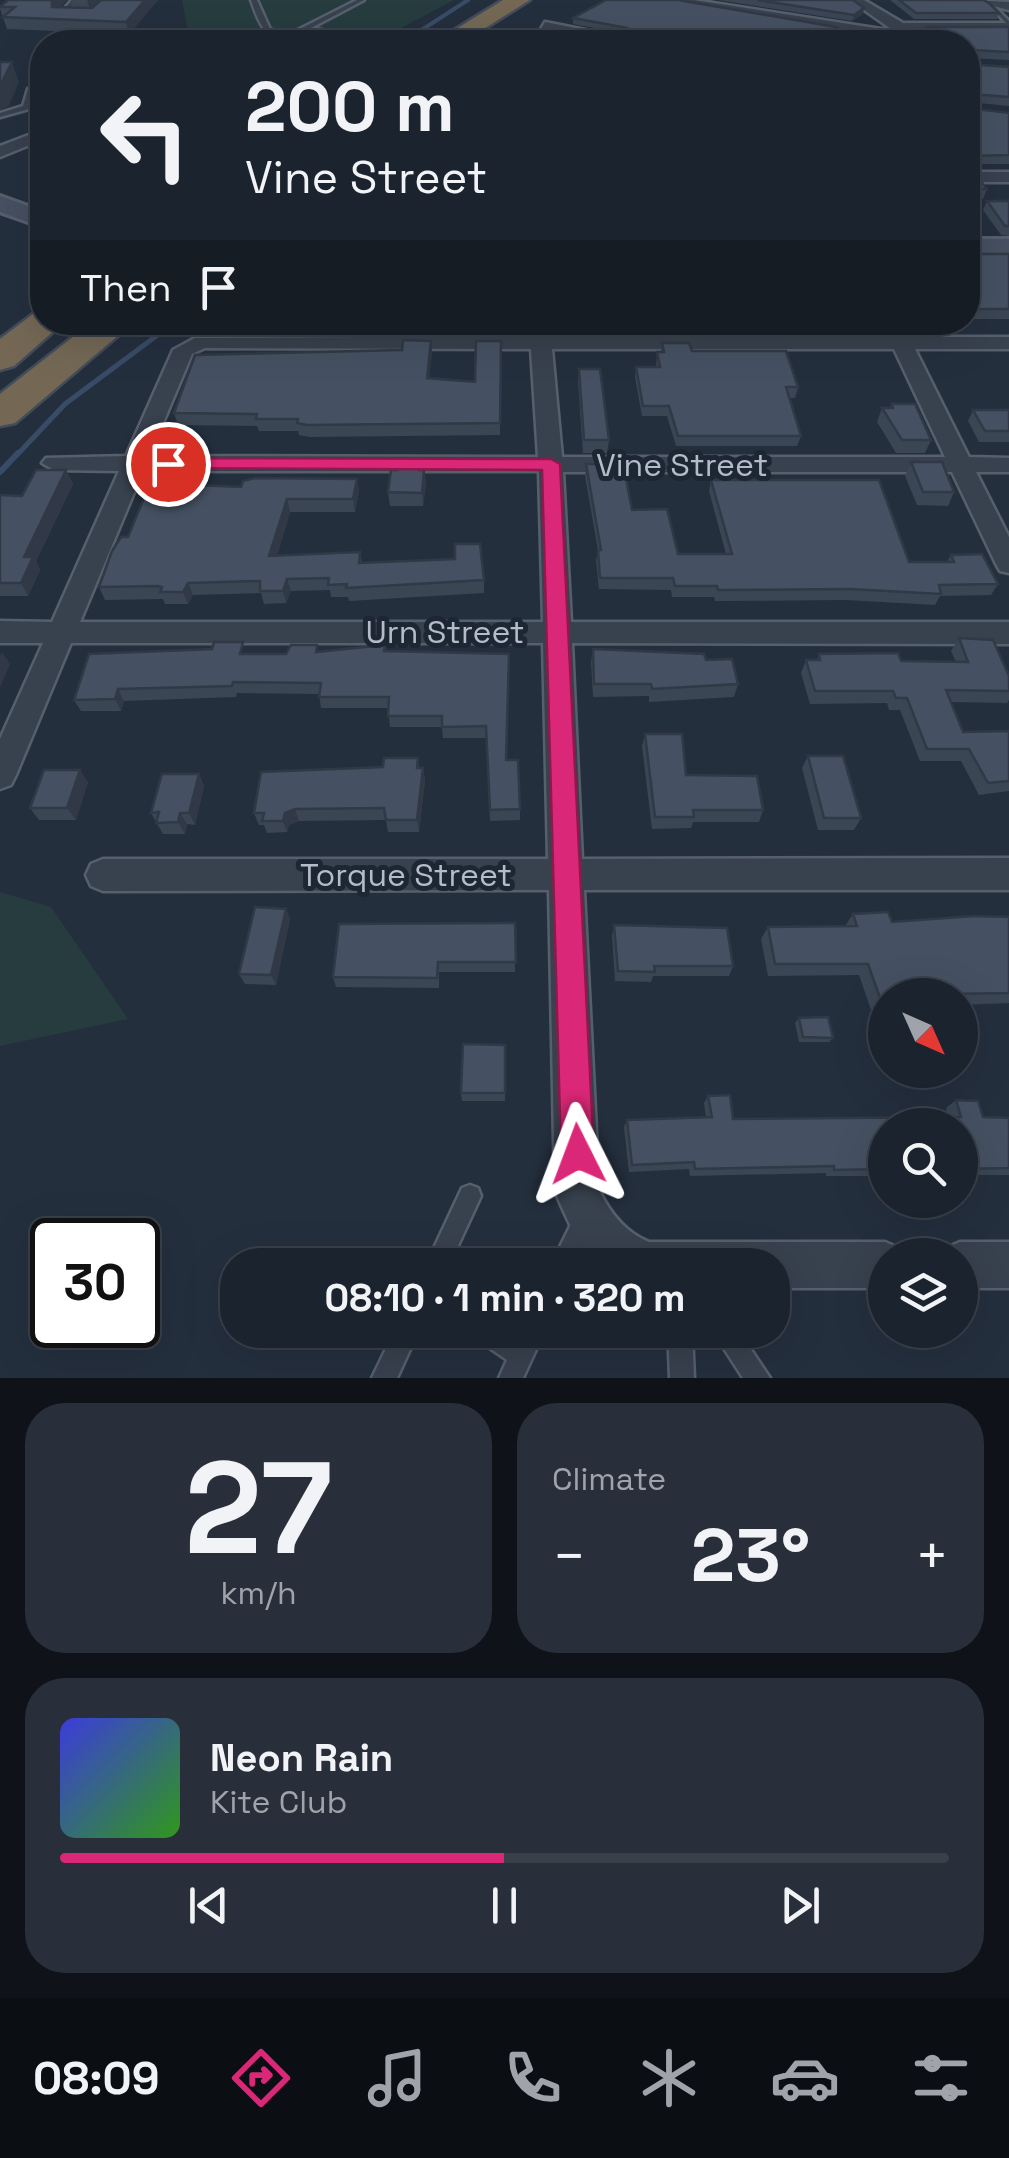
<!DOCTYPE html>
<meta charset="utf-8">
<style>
:root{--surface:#1b232e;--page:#282f3a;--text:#f1f3f6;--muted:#a0a4aa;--line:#39404a;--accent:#db2777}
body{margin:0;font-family:"Space Grotesk",sans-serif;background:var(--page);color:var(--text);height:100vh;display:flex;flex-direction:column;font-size:38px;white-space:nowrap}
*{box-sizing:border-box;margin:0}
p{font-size:32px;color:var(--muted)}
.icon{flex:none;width:55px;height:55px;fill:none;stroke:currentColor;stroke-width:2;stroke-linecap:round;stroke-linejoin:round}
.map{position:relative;height:1378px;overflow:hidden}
.panel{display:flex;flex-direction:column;gap:25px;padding:25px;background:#0f1319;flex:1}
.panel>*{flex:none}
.hud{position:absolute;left:30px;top:30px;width:950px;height:305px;border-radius:40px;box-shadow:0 10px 40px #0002,0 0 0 2px var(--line);background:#1b232e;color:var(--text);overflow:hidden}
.needle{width:65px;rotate:135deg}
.fabs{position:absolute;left:868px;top:978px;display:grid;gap:20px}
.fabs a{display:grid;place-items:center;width:110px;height:110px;border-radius:50%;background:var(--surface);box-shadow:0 10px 40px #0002,0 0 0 2px var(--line);font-size:50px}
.speed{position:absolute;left:30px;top:1218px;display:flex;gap:20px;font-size:50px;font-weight:700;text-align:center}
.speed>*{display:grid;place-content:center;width:130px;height:130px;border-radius:50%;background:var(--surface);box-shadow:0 10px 40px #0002,0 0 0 2px var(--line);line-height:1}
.speed .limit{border:5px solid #111;border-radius:15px;background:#fff;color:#111}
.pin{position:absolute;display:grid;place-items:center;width:85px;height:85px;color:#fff;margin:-42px;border:5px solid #fff;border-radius:50%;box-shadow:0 2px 10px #0007}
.me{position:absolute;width:110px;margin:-55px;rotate:357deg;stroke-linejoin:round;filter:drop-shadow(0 0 8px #0008)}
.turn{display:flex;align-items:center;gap:35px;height:210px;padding:0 50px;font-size:45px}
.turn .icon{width:130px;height:130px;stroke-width:2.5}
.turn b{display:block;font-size:70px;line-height:85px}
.then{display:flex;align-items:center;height:95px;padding:0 50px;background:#0003;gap:20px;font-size:38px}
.big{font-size:75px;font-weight:700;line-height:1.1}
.panel .card{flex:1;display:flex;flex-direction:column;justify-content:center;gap:15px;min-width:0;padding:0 35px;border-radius:40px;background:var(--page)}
.panel .dial{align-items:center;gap:0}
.dial b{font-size:130px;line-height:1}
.song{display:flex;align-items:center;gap:30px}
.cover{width:120px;height:120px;border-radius:15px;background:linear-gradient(135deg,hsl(240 70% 55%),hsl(110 70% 35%))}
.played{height:10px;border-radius:5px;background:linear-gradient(90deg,var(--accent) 50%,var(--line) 50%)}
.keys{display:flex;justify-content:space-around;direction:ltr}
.heat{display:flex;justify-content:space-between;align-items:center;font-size:55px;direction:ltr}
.panel .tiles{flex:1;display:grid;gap:25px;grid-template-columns:1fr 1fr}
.card:last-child{grid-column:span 2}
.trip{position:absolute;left:220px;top:1248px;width:570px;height:100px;border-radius:40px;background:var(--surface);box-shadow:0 10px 40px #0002,0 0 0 2px var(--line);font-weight:700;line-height:100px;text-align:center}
.dock{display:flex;height:160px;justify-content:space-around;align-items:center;background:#0b0e12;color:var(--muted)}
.dock .icon{width:70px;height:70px}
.dock .on{color:var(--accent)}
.dock b{font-size:45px;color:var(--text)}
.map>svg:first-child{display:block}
.green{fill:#263c3f}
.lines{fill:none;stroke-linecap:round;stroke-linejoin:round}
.stream-far2{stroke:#394c67;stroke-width:4}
.stream-far1{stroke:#394c67;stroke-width:5}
.stream{stroke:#394c67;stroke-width:6}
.lane-casing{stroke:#565f6c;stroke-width:5}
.street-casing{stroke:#565f6c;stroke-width:5}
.secondary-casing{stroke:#565f6c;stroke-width:6}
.highway-casing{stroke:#434c59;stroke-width:5}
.lane{fill:#38414e;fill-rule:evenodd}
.street{fill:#38414e;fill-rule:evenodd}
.secondary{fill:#465061;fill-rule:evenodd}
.highway{fill:#746855;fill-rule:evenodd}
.wall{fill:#3b4654}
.shaded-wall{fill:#303945}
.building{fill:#455162;stroke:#303945;stroke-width:2.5}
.route{fill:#db2777;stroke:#8e194d;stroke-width:2.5}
.labels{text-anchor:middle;stroke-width:10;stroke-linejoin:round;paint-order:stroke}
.street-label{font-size:32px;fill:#b4bcc9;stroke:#1d2633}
</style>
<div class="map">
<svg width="1009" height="1378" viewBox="0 0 1009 1378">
<rect width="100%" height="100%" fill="#242f3e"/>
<g class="green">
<path d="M182,0H454L375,42H190Z"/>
<path d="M0,892L51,907L128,1019L0,1046Z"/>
</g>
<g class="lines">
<path class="stream-far2" d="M403,42L468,0"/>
<path class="stream-far1" d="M16,456L65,404L175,322"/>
<path class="stream" d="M0,472L18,453"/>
<defs>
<g id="lane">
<path d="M72,0H78L65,13L71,14V16H58Z"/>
<path d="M251,0H257L270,29L286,36L357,0H364L311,28L364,38L361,40C349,38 315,30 306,31C301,31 297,36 292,38C267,47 257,18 251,0Z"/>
<path d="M987,3H991L1009,21V26Z"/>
<path d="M32,87L36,89L29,109L0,117V113L23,106L28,89Z"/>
<path d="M470,1185L478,1188L481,1196L449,1265H426L462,1188Z"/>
<path d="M585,1209L593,1212L596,1220L574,1265H551L577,1212Z"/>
<path d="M395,1330H419L397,1378H372Z"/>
<path d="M471,1330H504L517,1338L521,1330H545L523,1378H499L507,1360L475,1338Z"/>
<path d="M668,1330H692L694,1378H670Z"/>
<path d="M712,1330H738L770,1378H743Z"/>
</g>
<g id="street">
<path d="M666,0H694L894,31L850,0H864L903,23H1009V31H907L906,42H896L895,39Z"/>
<path d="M969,0L1009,2V10Z"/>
<path d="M545,22L626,38L632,42H609L541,29Z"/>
<path d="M42,130V140L0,157V146Z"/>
<rect x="968" y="172" width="41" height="10"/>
<path d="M531,322H547L550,336L888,337L884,328L896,322L909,337H1009V349H915L969,457L1009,458V472H976L1009,537V573L1000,571L996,564L952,472H563L571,622H1009V644L572,643L582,859L1009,858V890H584L599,1190C610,1213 625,1232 649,1242H885L901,1249L904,1255H885V1288H772V1265H601C577,1245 567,1219 555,1191L549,890L103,891L91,886L86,875L91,864L103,859H548L543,643H71L16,775L11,785L0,789V739L43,643H0V621L52,622L119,471L54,470L42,463L46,458L126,456L173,350L195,338L530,336ZM205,348L531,349L538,457L149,456L192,354ZM552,349H894L945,457H562ZM143,471H539L543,622H80Z"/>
<path d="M960,1242H1009V1288H960V1255H941L944,1249Z"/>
</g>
<g id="secondary">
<path d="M0,196L42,211V227L0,212Z"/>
<rect x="968" y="239" width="41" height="16"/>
</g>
<g id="highway">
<path d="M503,0H530L463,42H435Z"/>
<path d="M42,312V322H64L14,366L0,370V339L33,314Z"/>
<path d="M92,322H134L15,423L0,426V394Z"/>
</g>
</defs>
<use href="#lane" class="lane-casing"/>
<use href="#street" class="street-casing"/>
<use href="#secondary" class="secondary-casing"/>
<use href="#highway" class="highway-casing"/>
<use href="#lane" class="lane"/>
<use href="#street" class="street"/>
<use href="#secondary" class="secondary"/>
<use href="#highway" class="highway"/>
</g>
<g class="wall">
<path d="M71,0H158L129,34L7,29L0,9V7L74,8Z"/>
<path d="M602,0H678L879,38L878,42H526L630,39L627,34L573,24V18L605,0Z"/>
<path d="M718,0H853L863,14L852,21Z"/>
<path d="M890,0H983L999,13L997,19H914Z"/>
<path d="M928,27H1009V60L968,58V42H934L926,35Z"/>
<path d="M968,59V64L1009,67V106L968,102V108L1009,113V164H968Z"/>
<path d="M968,172L969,175L987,189L983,199L968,198Z"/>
<path d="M987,201H1009V236L1001,235L983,210Z"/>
<rect x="968" y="254" width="41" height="65"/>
<path d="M459,322L435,323L434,333H406V323Z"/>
<path d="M477,322H501V332L477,333Z"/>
<path d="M655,322H682L681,333H657Z"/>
<path d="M431,341L432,352L429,378L475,382L501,341L500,435L310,437L299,435L298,431H259L257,426L178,425L174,413Z"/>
<path d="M662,343L692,351L798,387L795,398H789L801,436L797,446H676L667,416H642L635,377L636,367H656L657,352H661Z"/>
<path d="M579,369L609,440L607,453H583L578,382Z"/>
<path d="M892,404L931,440L925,453H896L877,422L882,408H890Z"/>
<path d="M973,410H1009V442H979L968,421Z"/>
<path d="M911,462L954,492L948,506L917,505L905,476Z"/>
<path d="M586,464L612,470L632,510L678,554H726L709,491L711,480L909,562H947L951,555L998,584L991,595L940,596L935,605L846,600L715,601L714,597H672L671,590L599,589L596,561L598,550L585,476Z"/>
<path d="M66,470L73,484L36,561L40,570L28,596H0V495L22,496Z"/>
<path d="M420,470H424L426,484L423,506H390L388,492Z"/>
<path d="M357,479L359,491L355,512H290L277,556L360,552L362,563L484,580V593L349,601L348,597H331L330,590L291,591L286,603L264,604L261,593L193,595L188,604H165L163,599L105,600L99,587L128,537L207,482L206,486L241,487Z"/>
<path d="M959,638L1009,676V700L1007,703L951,702L963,732L1009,731V791L979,795L961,761H920L900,710H889L887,703L810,704L801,673L806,660H817L819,654L901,661L956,662L951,651Z"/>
<path d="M385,645L386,651L509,654L507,760L520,809V820L490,821L486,738H443L442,727H390L388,708H321L319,694L237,693L236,697L124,701L121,711H81L74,700L247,654H286Z"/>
<path d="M593,649L706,660L738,684L734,697L649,702V696L593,697L591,662Z"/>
<path d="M645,734L686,775L763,810L759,822H693L691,828L652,829L642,746Z"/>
<path d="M808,756L861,818L854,830H818L802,768Z"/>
<path d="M418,758L419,768H423L425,780L419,832H388L386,820L299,821L289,825L287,832L267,833L264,825H259L254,813L383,767Z"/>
<path d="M199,774L204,786L195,825L187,824L185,834H163L151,813Z"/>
<path d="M88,782L76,820H39L30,808Z"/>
<path d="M286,909L290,919L276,985L245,984L239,974Z"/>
<path d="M853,914L892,922L1009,917V1003L960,1005V995H885V1042H882L859,975L768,976L761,939L768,927L845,926Z"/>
<path d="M515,923V972H439V988L336,987L333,977Z"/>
<path d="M614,925L733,966L729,976H653L651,982L615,981L612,936Z"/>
<path d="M799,1018L833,1038L829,1042H799L795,1023Z"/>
<path d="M505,1045V1101H462L461,1093Z"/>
<path d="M708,1096L733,1119L948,1117L946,1108L956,1100L983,1117L1009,1118V1175H960V1125H885V1176H826V1173L690,1176L689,1169L629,1172L624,1127L627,1120L706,1118L704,1103Z"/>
</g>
<g class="shaded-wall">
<path d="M53,0H67L55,14L52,7V2Z"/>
<path d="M87,0H101L90,9Z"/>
<path d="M145,0H158L129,34L126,22Z"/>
<path d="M864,8L863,14L852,21L854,15Z"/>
<path d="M12,62L19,82L9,106L0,110V86Z"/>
<path d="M431,341L432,352L428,390L427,378Z"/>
<path d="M203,469L207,482L202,498L198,485Z"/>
<path d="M66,470L73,484L36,561L40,570L28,596L21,583L24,557Z"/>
<path d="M424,470L426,484L423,506L422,493Z"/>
<path d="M357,479L359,491L355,512L353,499Z"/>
<path d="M287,499L290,512L273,569L269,556Z"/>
<path d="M287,579L291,591L286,603L283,591Z"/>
<path d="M188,583L193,595L188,604L183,592Z"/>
<path d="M2,652L10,664L0,688V656Z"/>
<path d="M118,689L124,701L121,711L115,699Z"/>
<path d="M423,768L425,780L419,832L417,820Z"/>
<path d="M80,770L88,782L76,820L67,808Z"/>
<path d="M199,774L204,786L195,825L189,813Z"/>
<path d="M295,809L299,821L289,825L287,832L283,821L285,813Z"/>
<path d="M180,813L187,824L185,834L178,822Z"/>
<path d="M286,909L290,919L276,985L271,975Z"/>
</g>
<g class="building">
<path d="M8,0H53L52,2V7L92,8L101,0H145L126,22L3,17L15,7H0Z"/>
<path d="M606,0H678L836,27L843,31L879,38L873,42H526L552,29L609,40L635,38L627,28L573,18Z"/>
<path d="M757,0H853L864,8L854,15Z"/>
<path d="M899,0H983L989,3L999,13H916Z"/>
<path d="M928,27H1009V52L971,50L968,53V42H945Z"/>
<path d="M968,59V64L1009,67V97L971,94L968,97Z"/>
<path d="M0,62H12L0,86Z"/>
<path d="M968,100V108L1009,113V155L968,156Z"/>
<path d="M968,172L969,175L977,177L987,189H968Z"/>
<path d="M987,201H1009V226H1005Z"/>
<rect x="968" y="254" width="41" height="55"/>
<path d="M657,322H682L683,325H658Z"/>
<path d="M403,340L431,341L427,378L475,382L476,341H501L500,423L307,425L297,423L298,419H256L257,414L174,413L195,355L402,350Z"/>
<path d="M662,343H689L692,351H786L798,387H786L801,436H678L669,406H643L636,367H660L657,352H664Z"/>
<path d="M579,369H600L609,440H584Z"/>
<path d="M892,404H915L931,440H902L882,408H893Z"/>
<path d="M973,410H1009V431H985Z"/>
<path d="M911,462H942L954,492H923Z"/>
<path d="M586,464H611L612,470L625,473L632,510L667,509L678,554H732L711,480H879L909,562H954L951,555L982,554L998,584L939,585L941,594L850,589L718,590L717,586H675L673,578H600L598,550H601Z"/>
<path d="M397,466H419V470H424L422,493L388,492L391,470H397Z"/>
<path d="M161,468L203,469L198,485L241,487L243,481L255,478L357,479L353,499H287L269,556L360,552L359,563L455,559V544H480L484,580L346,588L347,584L328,585L329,578L287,579L283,591H260V581L188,583L183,592H160L162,587L158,586L99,587L112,551L121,537H128L153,476L158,475Z"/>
<path d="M36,470H66L24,557H33L21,583H0V495L22,496Z"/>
<path d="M959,638L993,640L1009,676V691L946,690L963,732L1009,731V781L988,783L969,749H927L907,698H896L893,691H815L806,660H820L819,654L898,653L901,661L968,662Z"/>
<path d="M214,642H243L240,654H286L291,645H317L316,652L385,645L384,651L509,654L506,760H518L520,809L490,810L486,726L442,727V716H388L389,697H319L321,683L233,682L232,686L118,689L115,699L74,700L89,654L212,649Z"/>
<path d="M593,649L704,654L706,660L732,659L738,684L652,689L651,684H594Z"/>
<path d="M645,734H682L686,775L757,776L763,810H693L694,817H655Z"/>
<path d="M808,756H843L861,818H824Z"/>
<path d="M384,758H418L417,768H423L417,820H386L384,808L295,809L285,813L283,821H262L264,813H254L261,772L383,767Z"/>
<path d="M44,770H80L67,808H30Z"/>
<path d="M162,774H199L189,813H180L178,822L156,823L159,812L151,813Z"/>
<path d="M255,907L286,909L271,975L239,974Z"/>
<path d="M888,912L892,922L974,916L1009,917V993L885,995V1012L868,964H775L768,927L857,926L853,914Z"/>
<path d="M515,923L516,962H438L437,978L333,977L339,924Z"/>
<path d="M614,925L727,928L733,966H654L655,972L618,971Z"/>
<path d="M828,1017L833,1038L803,1037L799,1018Z"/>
<path d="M463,1044L505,1045V1093H461Z"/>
<path d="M730,1095L733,1119L961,1117L956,1100L978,1101L983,1117L1009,1118V1168L960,1169V1125H885V1169L834,1170V1166L695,1169L694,1162L632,1165L627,1120L712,1117L708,1096Z"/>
</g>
<path class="route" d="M168,458L551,459L560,464L594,1154L589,1165L578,1170L566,1165L561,1154L542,470L161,468L159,464Z"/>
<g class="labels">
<g class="street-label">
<text x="682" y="476">Vine Street</text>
<text x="445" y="643">Urn Street</text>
<text x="406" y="886">Torque Street</text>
</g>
</g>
</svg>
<div class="fabs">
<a><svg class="needle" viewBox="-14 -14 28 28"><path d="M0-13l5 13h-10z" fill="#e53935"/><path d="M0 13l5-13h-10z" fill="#a0a4aa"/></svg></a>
<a><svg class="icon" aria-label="search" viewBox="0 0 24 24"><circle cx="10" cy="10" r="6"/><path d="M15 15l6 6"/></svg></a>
<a><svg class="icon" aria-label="layers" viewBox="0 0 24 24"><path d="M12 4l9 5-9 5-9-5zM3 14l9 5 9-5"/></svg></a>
</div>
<div class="speed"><div class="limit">30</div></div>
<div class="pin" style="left:168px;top:464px;background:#d93025"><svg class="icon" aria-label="arrive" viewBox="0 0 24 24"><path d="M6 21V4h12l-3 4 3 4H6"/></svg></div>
<svg class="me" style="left:578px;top:1154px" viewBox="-20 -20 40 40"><path d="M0-17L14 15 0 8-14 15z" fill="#db2777" stroke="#fff" stroke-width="4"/></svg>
<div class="trip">08:10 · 1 min · 320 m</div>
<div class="hud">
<div class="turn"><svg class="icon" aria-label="left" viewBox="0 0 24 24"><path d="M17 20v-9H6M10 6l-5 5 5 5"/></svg><div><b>200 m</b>Vine Street</div></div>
<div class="then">Then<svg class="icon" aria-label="arrive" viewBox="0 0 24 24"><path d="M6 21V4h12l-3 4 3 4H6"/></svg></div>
</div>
</div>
<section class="panel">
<div class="tiles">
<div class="card dial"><b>27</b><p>km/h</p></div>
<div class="card"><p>Climate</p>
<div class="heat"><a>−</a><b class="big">23°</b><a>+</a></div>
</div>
<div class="card">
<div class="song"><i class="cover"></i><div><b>Neon Rain</b><p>Kite Club</p></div></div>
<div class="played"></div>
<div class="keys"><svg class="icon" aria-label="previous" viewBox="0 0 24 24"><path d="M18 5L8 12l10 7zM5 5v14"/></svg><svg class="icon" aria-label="pause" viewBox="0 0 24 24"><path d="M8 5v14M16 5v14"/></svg><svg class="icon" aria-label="next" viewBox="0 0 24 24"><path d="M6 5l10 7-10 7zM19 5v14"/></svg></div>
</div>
</div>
</section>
<nav class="dock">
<b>08:09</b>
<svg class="icon on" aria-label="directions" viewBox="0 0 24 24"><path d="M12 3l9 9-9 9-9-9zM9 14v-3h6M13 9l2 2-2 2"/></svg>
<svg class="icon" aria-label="music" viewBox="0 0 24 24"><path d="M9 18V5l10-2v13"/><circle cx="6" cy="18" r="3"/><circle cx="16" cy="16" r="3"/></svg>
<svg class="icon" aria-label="phone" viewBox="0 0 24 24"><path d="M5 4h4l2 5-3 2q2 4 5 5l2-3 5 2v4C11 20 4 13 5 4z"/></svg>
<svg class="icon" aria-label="climate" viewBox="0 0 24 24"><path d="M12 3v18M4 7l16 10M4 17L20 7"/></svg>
<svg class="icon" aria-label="car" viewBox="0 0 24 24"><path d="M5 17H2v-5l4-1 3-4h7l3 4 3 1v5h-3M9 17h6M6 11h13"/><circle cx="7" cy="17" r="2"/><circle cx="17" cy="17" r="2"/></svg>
<svg class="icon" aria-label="filters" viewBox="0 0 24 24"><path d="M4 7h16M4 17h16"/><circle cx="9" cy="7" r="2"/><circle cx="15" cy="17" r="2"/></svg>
</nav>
